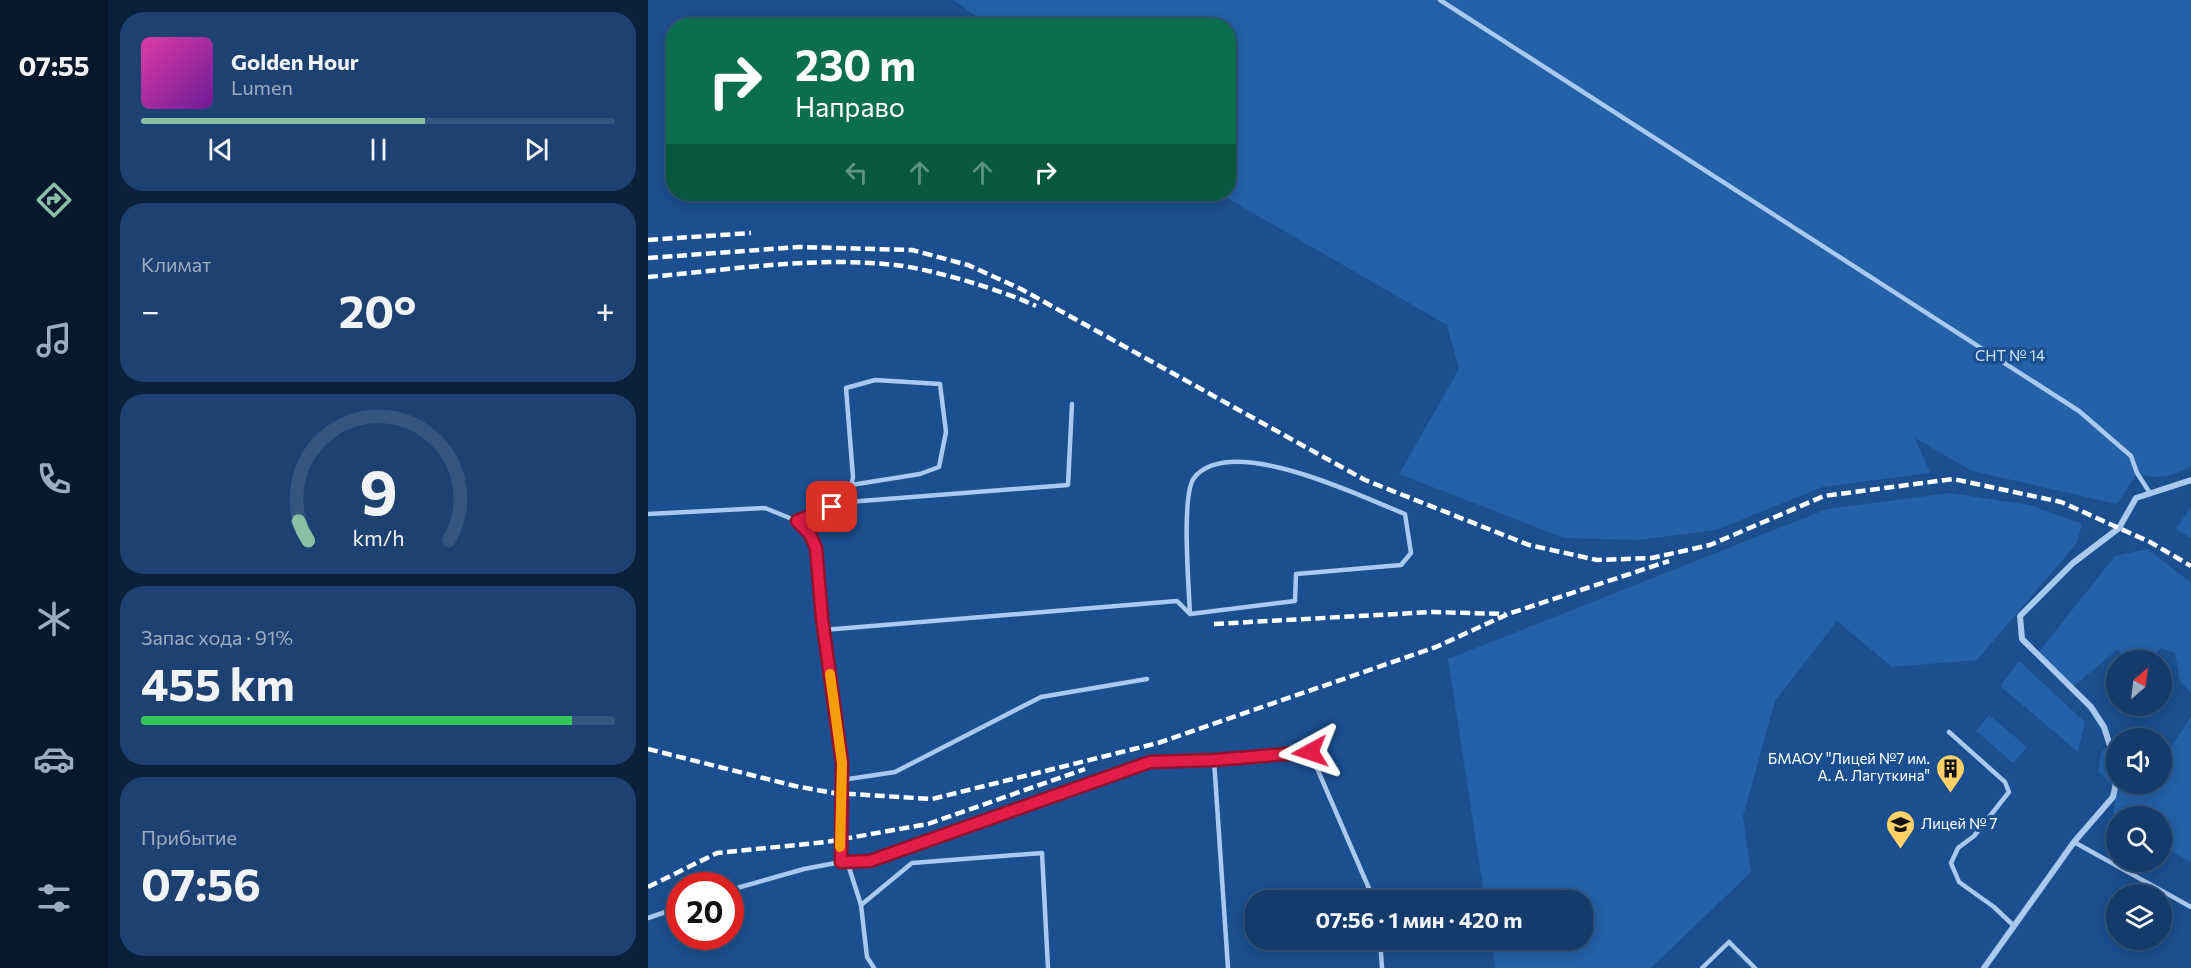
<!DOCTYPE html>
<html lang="ru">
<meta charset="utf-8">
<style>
:root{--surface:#143b6b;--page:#1d4271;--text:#f1f3f6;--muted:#9dadc1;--line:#33557e;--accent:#8abfa5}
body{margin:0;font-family:Commissioner,sans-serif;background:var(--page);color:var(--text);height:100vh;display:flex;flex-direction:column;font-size:22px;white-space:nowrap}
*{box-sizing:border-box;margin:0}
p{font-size:20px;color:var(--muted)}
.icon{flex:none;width:33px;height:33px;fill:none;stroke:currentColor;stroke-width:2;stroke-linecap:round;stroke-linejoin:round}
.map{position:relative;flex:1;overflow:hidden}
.side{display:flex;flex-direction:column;gap:12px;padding:12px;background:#0b203b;width:540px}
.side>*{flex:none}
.hud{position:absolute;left:18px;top:18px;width:570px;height:183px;border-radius:24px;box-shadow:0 3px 15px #0003,0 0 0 2px var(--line);background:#0b6e4f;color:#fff;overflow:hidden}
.needle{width:39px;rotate:28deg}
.tools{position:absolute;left:1458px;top:650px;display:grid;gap:12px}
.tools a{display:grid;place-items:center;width:66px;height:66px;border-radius:50%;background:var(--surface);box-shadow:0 3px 15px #0003,0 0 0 2px var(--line);font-size:30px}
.speed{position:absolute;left:18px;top:872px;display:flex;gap:12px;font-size:30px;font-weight:700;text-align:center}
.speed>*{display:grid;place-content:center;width:78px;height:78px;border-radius:50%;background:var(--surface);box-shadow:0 3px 15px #0003,0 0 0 2px var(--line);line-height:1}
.speed .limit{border:9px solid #d22;background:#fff;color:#111}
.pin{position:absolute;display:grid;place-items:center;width:51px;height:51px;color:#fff;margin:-26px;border-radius:12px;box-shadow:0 3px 9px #0006}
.me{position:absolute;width:66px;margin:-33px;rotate:265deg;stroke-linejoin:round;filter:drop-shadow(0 0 4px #0008)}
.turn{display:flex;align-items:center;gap:21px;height:126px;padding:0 30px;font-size:27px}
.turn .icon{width:78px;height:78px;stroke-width:2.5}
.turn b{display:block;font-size:42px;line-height:51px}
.lanes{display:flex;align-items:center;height:57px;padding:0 30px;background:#0003;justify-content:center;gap:30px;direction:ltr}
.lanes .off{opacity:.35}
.big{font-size:45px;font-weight:700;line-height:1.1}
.side .card{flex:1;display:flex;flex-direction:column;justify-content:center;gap:9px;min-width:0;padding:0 21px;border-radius:24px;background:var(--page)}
.side .dial{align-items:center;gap:0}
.dial svg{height:156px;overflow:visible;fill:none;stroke:var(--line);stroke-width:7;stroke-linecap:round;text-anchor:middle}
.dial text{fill:var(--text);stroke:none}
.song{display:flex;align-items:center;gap:18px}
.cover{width:72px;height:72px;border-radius:9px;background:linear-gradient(135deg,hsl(320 70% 55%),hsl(280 70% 35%))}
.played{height:6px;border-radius:3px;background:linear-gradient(90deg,var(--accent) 60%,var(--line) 60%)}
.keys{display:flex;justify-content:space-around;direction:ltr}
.heat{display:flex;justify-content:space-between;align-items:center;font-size:33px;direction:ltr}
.charge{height:9px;border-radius:4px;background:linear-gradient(90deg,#34c759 91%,var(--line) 0)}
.trip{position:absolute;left:597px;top:890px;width:348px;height:60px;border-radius:24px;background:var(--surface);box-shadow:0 3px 15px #0003,0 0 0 2px var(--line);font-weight:700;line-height:60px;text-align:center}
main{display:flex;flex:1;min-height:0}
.dock{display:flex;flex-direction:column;width:108px;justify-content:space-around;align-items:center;background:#08182b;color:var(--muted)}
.dock .icon{width:42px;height:42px}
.dock .active{color:var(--accent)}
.dock b{font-size:27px;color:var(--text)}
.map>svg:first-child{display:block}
.green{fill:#2461a8}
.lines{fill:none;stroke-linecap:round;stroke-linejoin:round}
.service{stroke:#a9c9ee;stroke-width:4.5}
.minor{stroke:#a9c9ee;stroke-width:6}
.rail{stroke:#fff;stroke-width:4.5;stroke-dasharray:10 4.5;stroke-linecap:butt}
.route-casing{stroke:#92132f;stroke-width:15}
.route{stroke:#e11d48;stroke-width:10}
.slow{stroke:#f59e0b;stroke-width:10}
.labels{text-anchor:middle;stroke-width:6;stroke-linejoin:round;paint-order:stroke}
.park-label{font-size:15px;fill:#cfe3fa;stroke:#1b4f8f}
.poi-label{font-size:15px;fill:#fff;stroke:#1b4f8f;text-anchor:end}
</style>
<main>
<nav class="dock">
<b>07:55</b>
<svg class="icon active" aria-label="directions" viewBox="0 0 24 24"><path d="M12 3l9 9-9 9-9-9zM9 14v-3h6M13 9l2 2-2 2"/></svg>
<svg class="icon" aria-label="music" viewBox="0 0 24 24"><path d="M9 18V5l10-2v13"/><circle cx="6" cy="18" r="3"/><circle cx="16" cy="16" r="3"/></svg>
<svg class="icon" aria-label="phone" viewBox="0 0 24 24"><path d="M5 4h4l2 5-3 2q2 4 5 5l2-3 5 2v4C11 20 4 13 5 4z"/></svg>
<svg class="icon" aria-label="climate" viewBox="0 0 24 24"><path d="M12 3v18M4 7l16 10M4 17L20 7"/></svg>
<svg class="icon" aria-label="car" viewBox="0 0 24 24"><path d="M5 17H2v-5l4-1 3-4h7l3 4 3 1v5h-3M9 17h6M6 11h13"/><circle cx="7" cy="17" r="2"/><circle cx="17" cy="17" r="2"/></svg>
<svg class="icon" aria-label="filters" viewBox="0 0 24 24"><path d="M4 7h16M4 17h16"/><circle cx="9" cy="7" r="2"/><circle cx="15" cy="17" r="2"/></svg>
</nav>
<section class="side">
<div class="card">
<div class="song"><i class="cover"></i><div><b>Golden Hour</b><p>Lumen</p></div></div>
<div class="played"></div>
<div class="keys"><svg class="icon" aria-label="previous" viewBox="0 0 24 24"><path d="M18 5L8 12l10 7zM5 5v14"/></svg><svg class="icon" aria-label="pause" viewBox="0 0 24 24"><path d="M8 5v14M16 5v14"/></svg><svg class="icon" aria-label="next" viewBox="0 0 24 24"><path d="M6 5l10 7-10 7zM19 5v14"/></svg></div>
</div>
<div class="card"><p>Климат</p>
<div class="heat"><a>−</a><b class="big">20°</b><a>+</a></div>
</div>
<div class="card dial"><svg viewBox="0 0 100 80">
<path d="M14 69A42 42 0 1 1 86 69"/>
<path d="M14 69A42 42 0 0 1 9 59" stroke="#8abfa5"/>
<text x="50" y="56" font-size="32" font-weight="700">9</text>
<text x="50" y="72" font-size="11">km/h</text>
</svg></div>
<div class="card"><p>Запас хода · 91%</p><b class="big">455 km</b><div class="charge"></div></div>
<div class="card"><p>Прибытие</p><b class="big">07:56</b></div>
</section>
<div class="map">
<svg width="1543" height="968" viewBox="0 0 1543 968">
<rect width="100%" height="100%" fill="#1b4f8f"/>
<g class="green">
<path d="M305,0H1543V466C1523,477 1510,480 1489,473L1469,504L1324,471L1267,438L1282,473L1175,487L1068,530L991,540L916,538L751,474L811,369L799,325L572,194H580V26L341,25Z"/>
<path d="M1302,493L1382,505L1434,524L1429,543L1329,660L1244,667L1189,621L1127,701L1095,816L1103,872L1003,968H847L843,939H934V900H837L800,659L1179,509Z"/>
<path d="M1543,507V538L1528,529Z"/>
<path d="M1500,549L1543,583V693L1532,681L1527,653L1513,648L1501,660H1482L1469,650L1426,686L1390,653L1467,556Z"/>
<path d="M1371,661L1437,722L1430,752L1352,686Z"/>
<path d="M1341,715L1379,747L1365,763L1328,731Z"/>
<path d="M1543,717V862L1514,846V816H1468V822L1465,820L1468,790L1450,771L1453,753L1460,745L1468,752V783H1514V760Z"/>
</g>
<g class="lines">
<g class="service">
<path d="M792,0L1431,411L1483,456L1489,473L1502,493"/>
<path d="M200,502L205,477L198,388L227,380L292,384L298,432L291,467L272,474L203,485"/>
<path d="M0,514L117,508L149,521L162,534L168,547L174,618L194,763L193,862L156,869L82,890"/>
<path d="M149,521L200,502L420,485L424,404"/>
<path d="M175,630L529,601L542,614L647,601L648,574L753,565L763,553L757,514C714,497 582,432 546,478C533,495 541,589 542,614"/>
<path d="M1301,732L1357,782L1361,792L1326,836L1310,848L1303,863L1311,882L1346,907L1366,926"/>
<path d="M566,760L580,968"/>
<path d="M194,780L247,772L393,697L499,679"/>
<path d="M1426,842L1543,907"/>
<path d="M199,861L213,905L219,957L226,968"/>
<path d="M193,862L222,861L502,762L566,760L662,752L726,900"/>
<path d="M213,905L264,863L394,853L400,968"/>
<path d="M0,918L32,907"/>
<path d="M732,939L734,968"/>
<path d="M1054,968L1081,942L1107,968"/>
</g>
<g class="minor">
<path d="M1468,764L1456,727L1443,707L1374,639L1372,616L1425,563L1471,528L1488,498L1543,480"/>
<path d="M1336,968L1426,842L1465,797L1468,783"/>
</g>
<g class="rail">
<path d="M0,240L103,233"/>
<path d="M0,258L151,247L264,250L320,265L373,289L717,480L881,545L949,560L1004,558L1062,545L1176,496L1305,479L1413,502L1502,542L1543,566"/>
<path d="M0,277C81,270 166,256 247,265C284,269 354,290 388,306"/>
<path d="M566,624L784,612L857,614"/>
<path d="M0,749L147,786L186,793L284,799L510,743L788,647L860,614L1021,561"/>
<path d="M0,887L69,853L178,842L280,824L437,769"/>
</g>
</g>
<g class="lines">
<defs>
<path id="route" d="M184,507L149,521L162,534L168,548L174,618L194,763L193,862L222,861L502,762L566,760L662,752"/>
</defs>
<use href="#route" class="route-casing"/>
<use href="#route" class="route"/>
<path class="slow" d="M182,674L194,763L192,847"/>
</g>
<defs>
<symbol id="building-pin" viewBox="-11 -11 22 30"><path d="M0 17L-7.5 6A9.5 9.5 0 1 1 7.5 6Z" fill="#ffd166" stroke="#1b4f8f"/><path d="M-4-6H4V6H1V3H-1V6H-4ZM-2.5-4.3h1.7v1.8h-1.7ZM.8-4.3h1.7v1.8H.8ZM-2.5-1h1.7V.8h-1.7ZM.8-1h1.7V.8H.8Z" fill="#111"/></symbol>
<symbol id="school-pin" viewBox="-11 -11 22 30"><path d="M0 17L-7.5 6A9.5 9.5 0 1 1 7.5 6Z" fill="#ffd166" stroke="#1b4f8f"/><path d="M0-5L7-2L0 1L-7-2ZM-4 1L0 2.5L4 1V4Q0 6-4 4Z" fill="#111"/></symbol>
</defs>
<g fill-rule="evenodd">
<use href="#building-pin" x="1286" y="752" width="33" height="45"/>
<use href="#school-pin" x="1236" y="808" width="33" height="45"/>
</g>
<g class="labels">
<g class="park-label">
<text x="1362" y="361">СНТ № 14</text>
</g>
<g class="poi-label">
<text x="1282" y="764">БМАОУ "Лицей №7 им.<tspan x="1282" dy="17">А. А. Лагуткина"</tspan></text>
<text x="1273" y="829" text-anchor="start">Лицей № 7</text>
</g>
</g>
</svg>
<div class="tools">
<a><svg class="needle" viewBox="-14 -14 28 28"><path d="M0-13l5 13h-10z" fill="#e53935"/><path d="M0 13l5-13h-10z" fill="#9dadc1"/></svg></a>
<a><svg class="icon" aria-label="sound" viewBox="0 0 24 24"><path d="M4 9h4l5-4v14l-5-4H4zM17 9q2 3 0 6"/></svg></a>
<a><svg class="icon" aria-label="search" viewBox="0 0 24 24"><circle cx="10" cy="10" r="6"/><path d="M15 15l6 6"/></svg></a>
<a><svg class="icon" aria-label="layers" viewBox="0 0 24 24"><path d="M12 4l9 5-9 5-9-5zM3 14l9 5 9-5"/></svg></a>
</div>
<div class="speed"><div class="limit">20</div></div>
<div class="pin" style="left:184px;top:507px;background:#d93025"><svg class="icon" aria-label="arrive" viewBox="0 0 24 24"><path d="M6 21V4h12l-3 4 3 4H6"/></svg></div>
<svg class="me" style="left:662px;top:752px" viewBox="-20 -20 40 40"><path d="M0-17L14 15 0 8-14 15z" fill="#e11d48" stroke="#fff" stroke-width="4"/></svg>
<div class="trip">07:56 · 1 мин · 420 m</div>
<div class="hud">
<div class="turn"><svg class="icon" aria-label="right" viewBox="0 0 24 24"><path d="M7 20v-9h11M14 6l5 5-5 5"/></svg><div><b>230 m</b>Направо</div></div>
<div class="lanes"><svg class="icon off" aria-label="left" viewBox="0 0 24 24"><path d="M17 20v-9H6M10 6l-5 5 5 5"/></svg><svg class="icon off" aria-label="ahead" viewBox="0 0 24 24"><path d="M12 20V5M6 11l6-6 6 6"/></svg><svg class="icon off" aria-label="ahead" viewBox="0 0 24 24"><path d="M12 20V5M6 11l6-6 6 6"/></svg><svg class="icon" aria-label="right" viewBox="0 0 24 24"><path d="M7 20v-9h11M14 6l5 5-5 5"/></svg></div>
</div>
</div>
</main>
